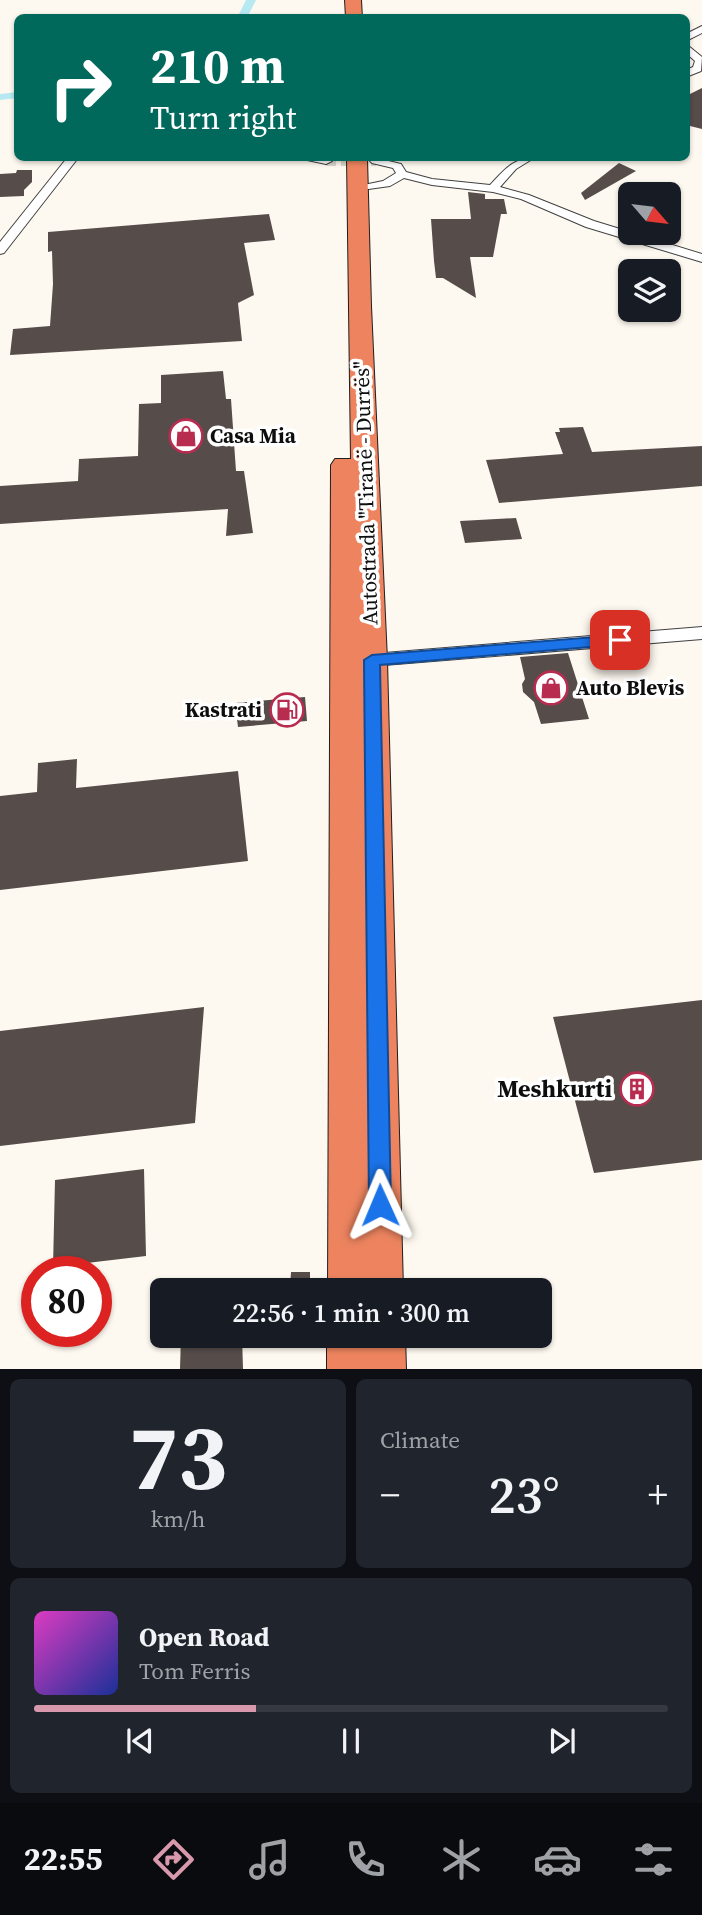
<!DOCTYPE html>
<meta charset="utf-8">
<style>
:root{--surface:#171b24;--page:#20242c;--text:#f1f3f6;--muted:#9ea1a6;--line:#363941;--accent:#d799ab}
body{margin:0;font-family:"Source Serif 4",serif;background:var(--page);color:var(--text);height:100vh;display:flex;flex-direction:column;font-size:26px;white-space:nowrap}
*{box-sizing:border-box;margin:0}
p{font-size:23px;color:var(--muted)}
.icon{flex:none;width:38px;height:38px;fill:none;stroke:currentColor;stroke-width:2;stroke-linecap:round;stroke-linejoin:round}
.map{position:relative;height:1369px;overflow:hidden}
.details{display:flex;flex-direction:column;gap:10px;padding:10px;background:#0d0f14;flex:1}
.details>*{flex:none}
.guide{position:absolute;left:14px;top:14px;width:676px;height:147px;border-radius:10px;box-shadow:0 2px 5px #0004;background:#00695c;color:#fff;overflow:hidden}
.needle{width:46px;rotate:118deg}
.tools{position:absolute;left:618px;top:182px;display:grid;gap:14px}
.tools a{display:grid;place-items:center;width:63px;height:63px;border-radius:10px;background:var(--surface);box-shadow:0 2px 5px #0004;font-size:35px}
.speed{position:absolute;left:21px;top:1256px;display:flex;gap:14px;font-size:35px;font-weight:700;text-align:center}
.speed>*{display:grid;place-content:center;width:91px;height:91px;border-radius:50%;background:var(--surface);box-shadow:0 2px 5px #0004;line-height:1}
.speed .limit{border:10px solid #d22;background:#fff;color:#111}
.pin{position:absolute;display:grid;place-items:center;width:60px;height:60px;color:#fff;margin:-30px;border-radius:14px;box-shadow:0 4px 10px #0006}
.me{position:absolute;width:77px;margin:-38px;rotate:359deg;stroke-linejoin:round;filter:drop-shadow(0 0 5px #0008)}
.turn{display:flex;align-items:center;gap:24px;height:147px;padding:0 21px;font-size:32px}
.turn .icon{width:91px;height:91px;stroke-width:2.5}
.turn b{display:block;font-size:49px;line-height:60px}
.big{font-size:52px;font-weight:600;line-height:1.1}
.details .widget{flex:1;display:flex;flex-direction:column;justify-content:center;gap:10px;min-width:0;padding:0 24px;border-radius:10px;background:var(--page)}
.details .dial{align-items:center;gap:0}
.dial b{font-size:91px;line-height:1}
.song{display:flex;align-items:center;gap:21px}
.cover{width:84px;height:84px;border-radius:10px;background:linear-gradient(135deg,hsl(310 70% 55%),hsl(230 70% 35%))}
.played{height:7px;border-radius:4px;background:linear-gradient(90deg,var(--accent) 35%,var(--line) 35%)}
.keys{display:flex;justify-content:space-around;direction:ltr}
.heat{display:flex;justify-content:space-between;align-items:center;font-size:38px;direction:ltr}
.details .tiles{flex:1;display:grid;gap:10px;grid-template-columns:1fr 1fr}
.widget:last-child{grid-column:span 2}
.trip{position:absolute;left:150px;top:1278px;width:402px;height:70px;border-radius:10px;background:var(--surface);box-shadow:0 2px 5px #0004;font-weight:600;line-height:70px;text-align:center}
.menu{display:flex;height:112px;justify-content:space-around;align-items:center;background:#090b0e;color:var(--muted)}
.menu .icon{width:49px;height:49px}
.menu .current{color:var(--accent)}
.menu b{font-size:32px;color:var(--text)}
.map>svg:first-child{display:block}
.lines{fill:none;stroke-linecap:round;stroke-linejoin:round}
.canal{fill:#b7e9f3;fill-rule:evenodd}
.building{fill:#564d4b}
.street-tunnel{stroke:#dad6ce;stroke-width:10;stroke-dasharray:10 5;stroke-linecap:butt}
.street-casing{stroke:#414141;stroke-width:2}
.highway-casing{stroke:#1f1f1f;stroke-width:2}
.street{fill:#fff;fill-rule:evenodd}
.highway{fill:#ed845f;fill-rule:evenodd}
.route{fill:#1a73e8;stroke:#114b97;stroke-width:2}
.labels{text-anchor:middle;stroke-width:7;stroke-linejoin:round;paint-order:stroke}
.poi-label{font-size:21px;font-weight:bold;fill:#0e0e0e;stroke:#fff;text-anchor:start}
.street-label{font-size:21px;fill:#0e0e0e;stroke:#fff}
.near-poi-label{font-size:24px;font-weight:bold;fill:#0e0e0e;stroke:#fff;text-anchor:end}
</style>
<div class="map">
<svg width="702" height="1369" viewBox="0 0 702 1369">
<rect width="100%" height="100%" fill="#fef9f0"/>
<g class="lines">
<g class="canal">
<path d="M246,0H256L247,18H237Z"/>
<path d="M18,92V98L0,100V94Z"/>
</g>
</g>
<g class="building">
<path d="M702,88V129L686,125V96Z"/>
<path d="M619,163L636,171L585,200L581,193Z"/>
<path d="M17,170H32V182L24,190V196L0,197V174L16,173Z"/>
<path d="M468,192L485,194V199H504L507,214H501L493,257H470L476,298L443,278H436L434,261L431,219H471Z"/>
<path d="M269,214L275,240L244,243L254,295L238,303L242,341L10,355L13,329L50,326L53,284L52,251L48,252V232Z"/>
<path d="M223,371L226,399H231L236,471H244L253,533L226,536L228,509L0,524V486L78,481L79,459L138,456L139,404L161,403V375Z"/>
<path d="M583,427L592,452L702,446V486L499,503L486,460L563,454L555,432H560L559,428Z"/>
<path d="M516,518L522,539L465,543L460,521Z"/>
<path d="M568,653L589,719L541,724L534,702L523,692L522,684L525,679L520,657Z"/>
<path d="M305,697L307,721L238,727L235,703Z"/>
<path d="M77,759L76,788L238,771L248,861L0,890V796L37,792L38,763Z"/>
<path d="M702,1000V1160L594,1173L553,1017Z"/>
<path d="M204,1007L195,1123L0,1146V1031Z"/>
<path d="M144,1169L146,1256L53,1267L55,1180Z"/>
<path d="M291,1272H310V1287L290,1288Z"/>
<path d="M181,1335H242L243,1369H180Z"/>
</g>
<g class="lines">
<path class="street-tunnel" d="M326,161H376"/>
<defs>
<g id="street">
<path d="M702,26V33L686,41V34Z"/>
<path d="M686,44L702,57L701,71L686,77V70L693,67L695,61L686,53Z"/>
<path d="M67,158H78L4,253L0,254V242Z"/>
<path d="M298,158H325L332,161L326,164Z"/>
<path d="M376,158L401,164L406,172L432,179L490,185C504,170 513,158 534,158L516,169L500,187L529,195L594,221L702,254V262L586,227L521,199L493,192L432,185L404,178L390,186L354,191V187L383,181L396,173L393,168L372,163L370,161Z"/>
<path d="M702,627V639L372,666L363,660L372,654Z"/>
</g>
<g id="highway">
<path d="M345,0H361L362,18H346Z"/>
<path d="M347,158H367L371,306L387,660L403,1290H328L331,465L335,459H351Z"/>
<path d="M327,1335H405L406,1369H327Z"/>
</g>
</defs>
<use href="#street" class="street-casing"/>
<use href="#highway" class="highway-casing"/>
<use href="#street" class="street"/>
<use href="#highway" class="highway"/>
</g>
<path class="route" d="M620,635L627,640L625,644L380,665L391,1205L388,1213L380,1216L372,1213L369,1205L364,660L372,655Z"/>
<defs>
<symbol id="shop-ring" viewBox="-11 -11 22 22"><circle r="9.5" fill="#fff" stroke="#b82c4f" stroke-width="1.5"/><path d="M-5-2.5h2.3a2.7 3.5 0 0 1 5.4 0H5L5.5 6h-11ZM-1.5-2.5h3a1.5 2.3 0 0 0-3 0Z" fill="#b82c4f"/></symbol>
<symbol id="fuel-ring" viewBox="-11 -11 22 22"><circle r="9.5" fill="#fff" stroke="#b82c4f" stroke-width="1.5"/><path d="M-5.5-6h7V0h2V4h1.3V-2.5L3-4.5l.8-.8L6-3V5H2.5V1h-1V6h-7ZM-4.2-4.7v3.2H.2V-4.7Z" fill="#b82c4f"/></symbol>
<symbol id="building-ring" viewBox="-11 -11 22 22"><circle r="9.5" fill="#fff" stroke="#b82c4f" stroke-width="1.5"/><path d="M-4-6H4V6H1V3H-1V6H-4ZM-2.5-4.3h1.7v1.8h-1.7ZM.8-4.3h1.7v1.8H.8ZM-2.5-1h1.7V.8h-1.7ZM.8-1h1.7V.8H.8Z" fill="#b82c4f"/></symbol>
</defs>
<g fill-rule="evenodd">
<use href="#shop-ring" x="167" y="417" width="38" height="38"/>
<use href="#shop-ring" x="532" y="669" width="38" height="38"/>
<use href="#fuel-ring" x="268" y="691" width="38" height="38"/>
<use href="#building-ring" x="618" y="1070" width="38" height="38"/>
</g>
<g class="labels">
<g class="poi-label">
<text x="210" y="443">Casa Mia</text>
<text x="576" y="695">Auto Blevis</text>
<text x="262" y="717" text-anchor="end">Kastrati</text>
</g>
<g class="street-label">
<text transform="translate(366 493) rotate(-92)" y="7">Autostrada "Tiranë - Durrës"</text>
</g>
<g class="near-poi-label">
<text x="612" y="1097">Meshkurti</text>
</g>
</g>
</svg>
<div class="tools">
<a><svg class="needle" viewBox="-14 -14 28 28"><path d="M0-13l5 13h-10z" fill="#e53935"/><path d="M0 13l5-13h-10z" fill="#9ea1a6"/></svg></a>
<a><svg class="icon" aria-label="layers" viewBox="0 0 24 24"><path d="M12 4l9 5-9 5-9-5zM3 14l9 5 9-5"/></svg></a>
</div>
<div class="speed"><div class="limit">80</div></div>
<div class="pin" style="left:620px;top:640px;background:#d93025"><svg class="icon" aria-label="arrive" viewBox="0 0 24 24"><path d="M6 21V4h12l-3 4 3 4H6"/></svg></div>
<svg class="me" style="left:380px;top:1205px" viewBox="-20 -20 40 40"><path d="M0-17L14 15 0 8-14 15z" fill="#1a73e8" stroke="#fff" stroke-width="4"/></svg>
<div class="trip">22:56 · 1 min · 300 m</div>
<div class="guide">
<div class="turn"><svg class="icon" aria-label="right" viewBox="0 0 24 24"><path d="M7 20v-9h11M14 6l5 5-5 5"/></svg><div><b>210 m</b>Turn right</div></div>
</div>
</div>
<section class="details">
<div class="tiles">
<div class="widget dial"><b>73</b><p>km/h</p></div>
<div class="widget"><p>Climate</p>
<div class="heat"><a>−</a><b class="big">23°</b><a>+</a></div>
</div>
<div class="widget">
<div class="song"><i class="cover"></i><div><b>Open Road</b><p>Tom Ferris</p></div></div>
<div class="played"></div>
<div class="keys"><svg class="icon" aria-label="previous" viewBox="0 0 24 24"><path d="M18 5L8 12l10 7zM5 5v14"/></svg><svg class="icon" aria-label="pause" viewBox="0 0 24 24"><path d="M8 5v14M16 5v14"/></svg><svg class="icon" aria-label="next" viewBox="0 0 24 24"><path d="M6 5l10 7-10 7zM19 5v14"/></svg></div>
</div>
</div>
</section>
<nav class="menu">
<b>22:55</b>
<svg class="icon current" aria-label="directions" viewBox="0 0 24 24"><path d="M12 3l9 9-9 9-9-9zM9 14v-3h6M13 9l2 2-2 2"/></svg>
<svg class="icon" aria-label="music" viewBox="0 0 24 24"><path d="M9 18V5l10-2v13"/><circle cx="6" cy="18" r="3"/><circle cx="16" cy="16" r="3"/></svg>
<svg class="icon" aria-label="phone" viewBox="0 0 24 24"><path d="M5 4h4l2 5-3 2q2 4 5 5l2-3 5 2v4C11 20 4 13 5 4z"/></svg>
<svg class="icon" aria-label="climate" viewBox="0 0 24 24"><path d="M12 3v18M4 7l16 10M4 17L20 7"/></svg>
<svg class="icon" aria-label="car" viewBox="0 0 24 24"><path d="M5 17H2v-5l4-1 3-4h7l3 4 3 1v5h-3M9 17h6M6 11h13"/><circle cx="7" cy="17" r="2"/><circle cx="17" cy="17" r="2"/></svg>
<svg class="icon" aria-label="filters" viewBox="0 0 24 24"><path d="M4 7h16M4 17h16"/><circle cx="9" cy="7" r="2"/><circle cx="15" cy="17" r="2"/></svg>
</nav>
